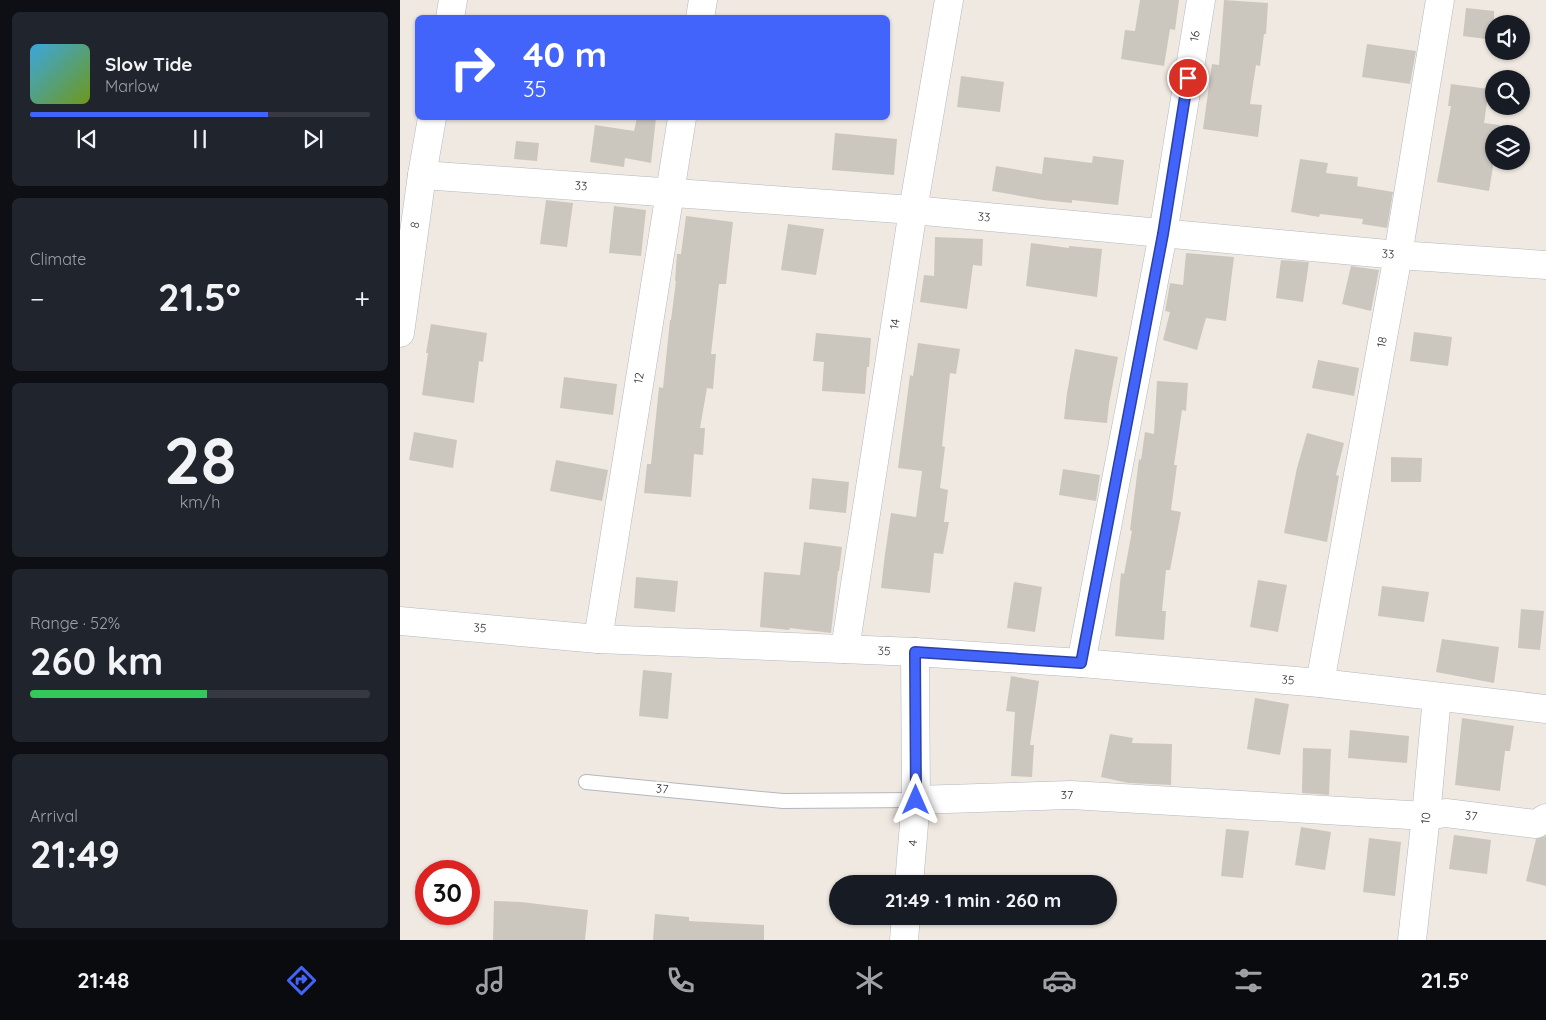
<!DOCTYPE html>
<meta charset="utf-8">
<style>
:root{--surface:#171b24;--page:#20242c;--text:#f1f3f6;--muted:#9ea1a6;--line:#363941;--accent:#4264fb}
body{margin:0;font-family:Quicksand,sans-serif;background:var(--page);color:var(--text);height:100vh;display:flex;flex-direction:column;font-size:19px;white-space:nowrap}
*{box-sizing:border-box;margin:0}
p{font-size:16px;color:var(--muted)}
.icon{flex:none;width:28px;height:28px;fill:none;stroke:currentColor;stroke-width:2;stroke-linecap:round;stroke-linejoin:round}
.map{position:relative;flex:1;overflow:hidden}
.sheet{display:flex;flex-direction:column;gap:12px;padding:12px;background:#0d0f14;width:400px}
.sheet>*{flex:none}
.banner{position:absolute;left:15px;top:15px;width:475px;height:105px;border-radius:8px;box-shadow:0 1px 4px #0004;background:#4264fb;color:#fff;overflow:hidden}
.controls{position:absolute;left:1085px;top:15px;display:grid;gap:10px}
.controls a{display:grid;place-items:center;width:45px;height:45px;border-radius:50%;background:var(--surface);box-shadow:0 1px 4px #0004;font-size:25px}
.speed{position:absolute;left:15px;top:860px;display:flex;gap:10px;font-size:25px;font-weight:700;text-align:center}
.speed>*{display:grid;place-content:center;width:65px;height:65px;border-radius:50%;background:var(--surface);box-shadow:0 1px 4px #0004;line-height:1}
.speed .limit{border:8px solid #d22;background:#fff;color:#111}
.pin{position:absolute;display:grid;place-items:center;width:42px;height:42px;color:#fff;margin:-21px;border:2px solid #fff;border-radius:50%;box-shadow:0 1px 5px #0007}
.me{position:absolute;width:55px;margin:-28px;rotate:0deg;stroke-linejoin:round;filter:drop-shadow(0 0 4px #0008)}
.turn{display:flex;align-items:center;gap:18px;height:105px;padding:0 25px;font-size:22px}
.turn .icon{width:65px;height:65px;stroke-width:2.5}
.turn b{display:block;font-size:35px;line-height:42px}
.big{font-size:38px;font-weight:700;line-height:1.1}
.sheet .card{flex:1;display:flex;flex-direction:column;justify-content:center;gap:8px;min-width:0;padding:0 18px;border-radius:8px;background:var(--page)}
.sheet .dial{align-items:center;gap:0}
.dial b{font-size:65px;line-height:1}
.song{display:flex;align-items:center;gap:15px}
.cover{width:60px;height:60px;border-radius:8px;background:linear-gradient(135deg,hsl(200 70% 55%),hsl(80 70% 35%))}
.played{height:5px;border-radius:2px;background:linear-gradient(90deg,var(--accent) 70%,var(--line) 70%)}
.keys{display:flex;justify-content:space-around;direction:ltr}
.heat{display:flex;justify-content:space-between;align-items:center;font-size:28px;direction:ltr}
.charge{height:8px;border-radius:4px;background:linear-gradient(90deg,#34c759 52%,var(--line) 0)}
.trip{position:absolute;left:429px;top:875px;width:288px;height:50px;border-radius:25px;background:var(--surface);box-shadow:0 1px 4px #0004;font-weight:700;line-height:50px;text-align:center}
.menu{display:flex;height:80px;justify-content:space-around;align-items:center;background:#090b0e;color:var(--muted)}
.menu .icon{width:35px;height:35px}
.menu .current{color:var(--accent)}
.menu b{font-size:22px;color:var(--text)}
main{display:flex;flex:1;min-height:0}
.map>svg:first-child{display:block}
.building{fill:#cbc7bf}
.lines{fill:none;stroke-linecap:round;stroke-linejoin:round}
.service-casing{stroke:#b4b7c1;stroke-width:16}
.minor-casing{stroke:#b4b7c1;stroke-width:29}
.service{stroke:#fff;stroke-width:14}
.minor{stroke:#fff;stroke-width:28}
.route-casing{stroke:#2b41a3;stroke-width:12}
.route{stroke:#4264fb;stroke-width:9}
.labels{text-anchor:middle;stroke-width:5;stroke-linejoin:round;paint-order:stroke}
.street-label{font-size:12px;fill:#2e2e2e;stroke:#fff}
</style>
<main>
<section class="sheet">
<div class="card">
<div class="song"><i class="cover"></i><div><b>Slow Tide</b><p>Marlow</p></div></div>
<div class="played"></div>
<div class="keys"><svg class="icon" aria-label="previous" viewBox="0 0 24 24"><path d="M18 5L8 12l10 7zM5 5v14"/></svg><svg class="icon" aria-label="pause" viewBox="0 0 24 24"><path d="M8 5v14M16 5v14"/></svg><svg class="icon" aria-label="next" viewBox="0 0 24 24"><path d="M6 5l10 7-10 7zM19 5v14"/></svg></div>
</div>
<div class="card"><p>Climate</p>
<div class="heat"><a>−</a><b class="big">21.5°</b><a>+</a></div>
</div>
<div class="card dial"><b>28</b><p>km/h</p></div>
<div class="card"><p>Range · 52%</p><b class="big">260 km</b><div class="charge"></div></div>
<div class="card"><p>Arrival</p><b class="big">21:49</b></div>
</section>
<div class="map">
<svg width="1146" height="940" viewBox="0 0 1146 940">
<rect width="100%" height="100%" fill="#efe9e1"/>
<g class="building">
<path d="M740,0H779L775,30L770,29L764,66L721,59L725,30L735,31Z"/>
<path d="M824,0L868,3L866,34H864L860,66L856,65L850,104L862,105L858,137L803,129L812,64L819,65Z"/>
<path d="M1066,8L1094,11V40L1063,36Z"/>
<path d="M967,44L1016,51L1010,84L962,77Z"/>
<path d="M561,76L604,82L600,112L557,107Z"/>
<path d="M1051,84L1089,89L1084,123L1100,125L1098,134H1094V161L1089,191L1037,182L1051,106H1048Z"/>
<path d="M237,118H256L251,163L225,158L224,167L190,162L195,125L234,131Z"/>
<path d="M435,133L497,139L494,175L432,170Z"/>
<path d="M116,141L139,143L137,161L114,159Z"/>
<path d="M693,156L724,160L718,205L672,200V203L643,200L592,191L596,166L642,174L644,157L692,163Z"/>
<path d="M900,159L928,163L926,173L958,177L957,186L993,192L987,228L962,224L963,219L920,214L919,217L891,212Z"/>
<path d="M146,200L173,203L167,247L140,244Z"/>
<path d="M214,206L246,210L241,256L209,253Z"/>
<path d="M286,216L333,222L326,284H319L311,354H316L313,389L307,388L300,428H305L303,455L294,454L291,497L244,493L247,464H251L259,387L263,388L270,320H271L276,281H275L277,254H281Z"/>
<path d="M388,224L424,229L416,275L381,270Z"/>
<path d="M535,237L583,239L582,266L573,265L567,309L520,302L524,275L534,276Z"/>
<path d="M631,243L669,248V246L702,249L697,297L626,286Z"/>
<path d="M786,253L834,257L826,321L806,318L797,350L763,340L770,312L765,311L770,283L783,285Z"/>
<path d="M881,260L909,262L903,302L876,298Z"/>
<path d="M951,266L979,270L971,311L942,304Z"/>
<path d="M31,324L87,333L83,362L79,361L74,403L22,395L28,353H26Z"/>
<path d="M1014,332L1052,337L1048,366L1010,361Z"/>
<path d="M416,333L471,338L469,367H467L465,394L422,391L424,362L413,361Z"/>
<path d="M518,343L560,349L556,374L550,373L542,446L545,447L540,488L548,490L544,522H549L543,554L534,553L530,593L481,588L485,554L491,513L516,517L522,471L498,468L510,375L513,376Z"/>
<path d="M675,349L718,357L709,404L707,423L664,419L667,393Z"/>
<path d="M918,360L959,368L954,396L912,388Z"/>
<path d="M164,377L217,384L213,415L160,408Z"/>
<path d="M757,381L788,383L786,411L782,410L774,465H777L771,510L781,512L770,570H766L762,611H766L764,640L715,636L721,573L724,574L732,531L730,530L739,459L741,460L745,432L754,434Z"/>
<path d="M14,432L57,440L53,468L9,460Z"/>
<path d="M907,433L944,443L936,475L939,476L927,542L884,533L897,468Z"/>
<path d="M991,457L1022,458L1021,482H991Z"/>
<path d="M156,460L208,470L202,501L150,491Z"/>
<path d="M663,469L700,475L696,501L659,495Z"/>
<path d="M412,478L449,482L446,513L409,509Z"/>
<path d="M404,542L442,547L439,571H438L431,633L390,628L389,630L360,627L364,572L400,575Z"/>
<path d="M236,577L278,581L275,612L234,608Z"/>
<path d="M858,580L887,585L878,632L850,627Z"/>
<path d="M614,582L642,587L635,632L607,628Z"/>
<path d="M982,586L1029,592L1024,622L978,616Z"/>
<path d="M1121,609L1144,611L1140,650L1118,648Z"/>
<path d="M1042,639L1099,647L1094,683L1036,672Z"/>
<path d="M243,670L272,673L268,719L239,716Z"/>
<path d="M611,676L639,681L630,745H634L632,777L611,776L615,712L606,711Z"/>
<path d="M855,698L889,704L880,755L847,749Z"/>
<path d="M1062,718L1114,726L1110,751H1105L1100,791L1055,785Z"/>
<path d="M950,730L1009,736L1007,763L948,758Z"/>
<path d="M710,734L733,738L732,743L772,744L771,785L728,783L701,777Z"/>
<path d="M903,748L931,749L929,795L902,793Z"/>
<path d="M901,827L931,832L925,870L895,865Z"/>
<path d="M826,829L849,831L843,878L821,876Z"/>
<path d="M1054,835L1091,840L1087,874L1049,869Z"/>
<path d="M1146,836V886L1126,881L1136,839Z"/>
<path d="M969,838L1001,842L995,896L963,892Z"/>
<path d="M94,901L121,902L188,910L185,940H93Z"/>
<path d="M255,914L289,917V921L364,925V940H253Z"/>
</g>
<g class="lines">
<defs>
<path id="service" d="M186,782L383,801L516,800"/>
<g id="minor">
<path d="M50,18L53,0"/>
<path d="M300,18L303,0"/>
<path d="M22,175L513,210L998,255L1146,265"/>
<path d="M0,333L22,175L32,118"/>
<path d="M0,621L198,639L515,652L681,663L920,683L1146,709"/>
<path d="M198,639L282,118"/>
<path d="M445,649L513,210L549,0"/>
<path d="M681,663L763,234L801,0"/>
<path d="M920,683L998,255L1040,0"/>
<path d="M516,800L671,795L1026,816L1046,813L1136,824L1146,818"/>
<path d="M509,884L516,800L515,652"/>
<path d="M504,940L506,916"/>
<path d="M1012,940L1026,816L1037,697"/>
</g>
</defs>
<use href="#service" class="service-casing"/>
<use href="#minor" class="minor-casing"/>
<use href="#service" class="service"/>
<use href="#minor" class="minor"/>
</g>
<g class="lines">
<defs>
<path id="route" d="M516,800L515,652L681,663L763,234L788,78"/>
</defs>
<use href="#route" class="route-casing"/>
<use href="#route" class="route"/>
</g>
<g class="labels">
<g class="street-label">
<text transform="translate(795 36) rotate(-81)" y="4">16</text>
<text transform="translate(181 186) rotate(4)" y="4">33</text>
<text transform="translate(584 217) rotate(5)" y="4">33</text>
<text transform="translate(15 225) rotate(-82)" y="4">8</text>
<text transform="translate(988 254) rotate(5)" y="4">33</text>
<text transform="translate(495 324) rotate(-81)" y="4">14</text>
<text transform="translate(982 342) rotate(-80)" y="4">18</text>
<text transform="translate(239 378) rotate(-81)" y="4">12</text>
<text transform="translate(80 628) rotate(5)" y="4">35</text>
<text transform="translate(484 651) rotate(3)" y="4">35</text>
<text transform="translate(888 680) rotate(5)" y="4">35</text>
<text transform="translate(262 789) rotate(6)" y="4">37</text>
<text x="667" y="799">37</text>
<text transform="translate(1071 816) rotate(6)" y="4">37</text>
<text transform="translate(1026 818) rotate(-84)" y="4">10</text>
<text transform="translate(513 843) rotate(-85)" y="4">4</text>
</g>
</g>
</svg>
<div class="controls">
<a><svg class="icon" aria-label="sound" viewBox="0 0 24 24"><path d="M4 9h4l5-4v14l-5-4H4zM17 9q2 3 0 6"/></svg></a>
<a><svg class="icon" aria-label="search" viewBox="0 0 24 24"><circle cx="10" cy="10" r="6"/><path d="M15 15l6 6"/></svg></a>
<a><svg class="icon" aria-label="layers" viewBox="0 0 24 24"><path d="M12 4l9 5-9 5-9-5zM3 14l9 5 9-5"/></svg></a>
</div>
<div class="speed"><div class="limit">30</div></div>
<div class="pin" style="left:788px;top:78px;background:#d93025"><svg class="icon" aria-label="arrive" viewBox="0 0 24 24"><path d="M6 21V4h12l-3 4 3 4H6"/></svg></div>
<svg class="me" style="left:516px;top:800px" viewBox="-20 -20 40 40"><path d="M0-17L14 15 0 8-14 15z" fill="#4264fb" stroke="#fff" stroke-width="4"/></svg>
<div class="trip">21:49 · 1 min · 260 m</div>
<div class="banner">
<div class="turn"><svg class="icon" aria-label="right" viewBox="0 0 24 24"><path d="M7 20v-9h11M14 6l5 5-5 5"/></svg><div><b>40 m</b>35</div></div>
</div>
</div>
</main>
<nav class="menu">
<b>21:48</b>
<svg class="icon current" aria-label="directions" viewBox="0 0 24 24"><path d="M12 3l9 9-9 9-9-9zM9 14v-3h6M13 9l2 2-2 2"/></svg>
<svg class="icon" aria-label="music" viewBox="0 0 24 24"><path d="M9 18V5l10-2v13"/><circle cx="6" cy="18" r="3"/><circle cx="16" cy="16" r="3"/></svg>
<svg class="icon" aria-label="phone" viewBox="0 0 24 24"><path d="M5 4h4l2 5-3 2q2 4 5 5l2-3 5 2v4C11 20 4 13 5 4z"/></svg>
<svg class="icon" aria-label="climate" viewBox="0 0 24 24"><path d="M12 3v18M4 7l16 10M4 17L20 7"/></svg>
<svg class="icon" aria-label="car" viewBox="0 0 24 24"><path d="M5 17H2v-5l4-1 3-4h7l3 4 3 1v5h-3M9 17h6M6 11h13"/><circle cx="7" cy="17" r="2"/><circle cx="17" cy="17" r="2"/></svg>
<svg class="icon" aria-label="filters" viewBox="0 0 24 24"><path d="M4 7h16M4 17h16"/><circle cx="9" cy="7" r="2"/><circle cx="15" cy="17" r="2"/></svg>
<b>21.5°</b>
</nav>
